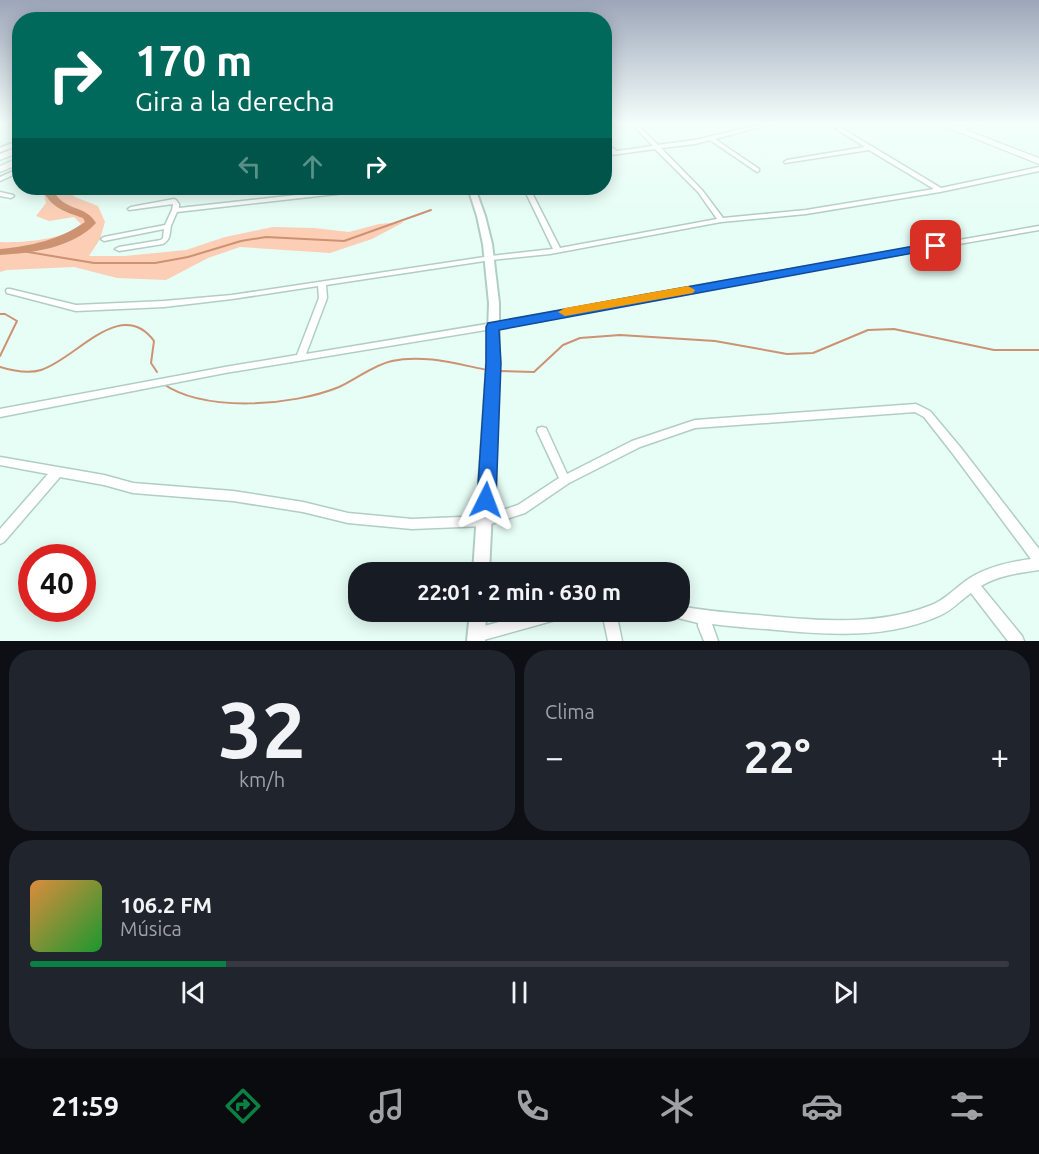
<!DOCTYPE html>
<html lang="es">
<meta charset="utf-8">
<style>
:root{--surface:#171b24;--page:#20242c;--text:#f1f3f6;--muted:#9ea1a6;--line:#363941;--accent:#0b8043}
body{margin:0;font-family:Ubuntu,sans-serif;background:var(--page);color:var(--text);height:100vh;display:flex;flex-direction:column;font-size:22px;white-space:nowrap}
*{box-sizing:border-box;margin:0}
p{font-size:20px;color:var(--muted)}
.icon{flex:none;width:33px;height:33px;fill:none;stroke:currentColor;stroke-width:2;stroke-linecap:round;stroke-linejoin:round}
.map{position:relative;height:641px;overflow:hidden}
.panel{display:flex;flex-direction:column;gap:9px;padding:9px;background:#0d0f14;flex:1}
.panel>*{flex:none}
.hud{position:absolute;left:12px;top:12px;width:600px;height:183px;border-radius:24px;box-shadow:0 3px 15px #0003;background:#00695c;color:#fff;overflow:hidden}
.speed{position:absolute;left:18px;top:544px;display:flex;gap:12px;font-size:30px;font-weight:700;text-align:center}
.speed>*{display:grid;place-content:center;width:78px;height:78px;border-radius:50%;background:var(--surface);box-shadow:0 3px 15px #0003;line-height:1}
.speed .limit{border:9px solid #d22;background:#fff;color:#111}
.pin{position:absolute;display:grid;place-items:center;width:51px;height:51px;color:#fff;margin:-26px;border-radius:12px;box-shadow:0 3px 9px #0006}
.me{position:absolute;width:66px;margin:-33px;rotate:3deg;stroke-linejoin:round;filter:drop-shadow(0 0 4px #0008)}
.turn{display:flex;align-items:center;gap:21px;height:126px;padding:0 24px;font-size:27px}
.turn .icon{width:78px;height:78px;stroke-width:2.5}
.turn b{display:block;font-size:42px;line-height:51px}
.lanes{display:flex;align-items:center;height:57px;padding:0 24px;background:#0003;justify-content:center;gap:30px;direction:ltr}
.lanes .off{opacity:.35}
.big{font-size:45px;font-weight:700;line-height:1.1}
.panel .widget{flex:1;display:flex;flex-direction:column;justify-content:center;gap:9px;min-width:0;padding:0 21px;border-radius:24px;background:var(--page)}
.panel .dial{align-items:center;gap:0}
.dial b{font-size:78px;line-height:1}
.song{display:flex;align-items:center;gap:18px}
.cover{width:72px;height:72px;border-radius:9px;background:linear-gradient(135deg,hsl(30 70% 55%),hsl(130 70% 35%))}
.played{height:6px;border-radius:3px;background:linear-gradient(90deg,var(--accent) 20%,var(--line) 20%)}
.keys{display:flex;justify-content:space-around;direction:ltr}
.heat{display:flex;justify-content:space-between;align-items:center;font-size:33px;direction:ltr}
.panel .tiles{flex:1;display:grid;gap:9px;grid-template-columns:1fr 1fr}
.widget:last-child{grid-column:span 2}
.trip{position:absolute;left:348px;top:562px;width:342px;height:60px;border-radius:24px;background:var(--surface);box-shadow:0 3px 15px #0003;font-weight:700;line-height:60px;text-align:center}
.tabs{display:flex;height:96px;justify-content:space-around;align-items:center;background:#090b0e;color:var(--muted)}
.tabs .icon{width:42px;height:42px}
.tabs .selected{color:var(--accent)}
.tabs b{font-size:27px;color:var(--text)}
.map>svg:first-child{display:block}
.green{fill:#fbceb5}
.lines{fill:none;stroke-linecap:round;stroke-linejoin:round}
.stream{stroke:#cc9272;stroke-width:2}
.river{fill:#cc9272;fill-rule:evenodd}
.minor-casing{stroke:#b1cec5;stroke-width:3}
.tertiary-casing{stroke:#b1cec5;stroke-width:4}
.primary-casing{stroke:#b1cec5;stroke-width:2}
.trunk-casing{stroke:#b1cec5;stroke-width:2}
.minor{fill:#fff;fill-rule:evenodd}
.tertiary{fill:#fff;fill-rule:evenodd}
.primary{fill:#fff;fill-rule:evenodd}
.trunk{fill:#fff;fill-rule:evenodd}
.route{fill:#1a73e8;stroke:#114b97;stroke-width:1.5}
.slow{fill:#f59e0b}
</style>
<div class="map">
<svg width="1039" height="641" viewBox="0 0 1039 641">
<rect width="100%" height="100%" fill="#e6fef6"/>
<path class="green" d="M45,188H65L75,197L98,206L105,222L100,239L89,256H125L186,250L225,237L273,227L314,228L349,232L379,224L404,222L372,239L330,253L240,247L208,258L166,280L117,278L74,267L7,270L0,272V242C23,243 64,240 81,224L74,217L49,221L36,216L46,203L44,194Z"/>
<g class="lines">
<g class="stream">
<path d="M22,251L94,263H155L188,257L241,241L266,237L344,241L431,210"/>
<path d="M0,314H5L17,321L0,356"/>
<path d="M0,367C13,371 28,374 41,370C76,359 121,296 154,341L151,363L157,372"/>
<path d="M496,371L534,372L563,345L580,338L620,335L715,341L787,354L813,353L868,330L894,329L994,350H1039"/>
<path d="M162,383C204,413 293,406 339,387C357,379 373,365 392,361C423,354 457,364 487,370"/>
</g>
<path class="river" d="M44,188H55L53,190C64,212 85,204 96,223C73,248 32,253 0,255V249C31,246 59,240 85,222L83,218C66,212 51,208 43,190Z"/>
<defs>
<g id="minor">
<path d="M631,123H636L658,145L695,140L767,123H775L715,139L759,169V171L757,172L710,140L695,144L661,148L702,190L723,218L806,210L934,189L869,150L785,163L784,162L787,160L865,147L827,123H833L941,188L1039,167V171L940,192L806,214L721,222L550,254L491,260L326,285L327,298L306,354L541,315L644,295L1039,226V230L644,299L541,321L225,373L0,417V409L225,367L297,355L319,298L318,286L232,299L164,307L76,311L7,293L6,291L7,289H10L76,305L164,301L232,295L491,256L553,249L525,191L528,189L531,191L560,248L717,219L698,192L655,149L604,156V152L611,151L604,146V142L617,151L653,146Z"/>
<path d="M979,123H989L956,131L953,129Z"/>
<path d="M20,168V172L0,181V177Z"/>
<path d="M360,188H375L372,190L177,212C175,216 173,221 171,226C169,235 171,239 163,244L119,251L115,249L119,247L161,240L163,238L164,229L104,241L101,239L104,237L165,225L172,210L173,204L129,210L128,209L131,207L174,199L176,200L179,204V208Z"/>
<path d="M0,192L13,195L14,196L11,198L0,196Z"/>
<path d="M916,404L930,411L961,448L1039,549V570C1019,573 999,575 981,586L1022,636L1024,641H1008L971,593C961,600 952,610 941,615C890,639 831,635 777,630C755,628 733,627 712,624L718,641H704L698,626V623L674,617L672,612H680V606C705,611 731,613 757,615C814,620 874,627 929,606C944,601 954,589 967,580C986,567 1009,562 1031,559L953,454L924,417L915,412L695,428L640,447L569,483L525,513L485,526L412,529L348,523L303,512L233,501L133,493L104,485L60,477L4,542L0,544V529L48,474L0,465V457L104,475L133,483L233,491L303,502L348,513L412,519L485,516L518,505L559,478L537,431L538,428L542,427L546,428L567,474L632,441L695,420Z"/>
<path d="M535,612H566L564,617L559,619L480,641L472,640L470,635L472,630L477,628Z"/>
<path d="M602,612H616L622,641H608Z"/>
</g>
<g id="tertiary">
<path d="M20,140V145L0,152V148Z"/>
<path d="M468,188H475L485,216L492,244L499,303V363L489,573H473L487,363L489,303L483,244L477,216Z"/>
<path d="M470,612H486L485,641H467Z"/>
</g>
<path id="primary" d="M936,123H948L1039,158V164Z"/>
<g id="trunk">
<path d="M20,146V152L0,160V154Z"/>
<path d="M20,157V164L0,172V166Z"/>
</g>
</defs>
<use href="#minor" class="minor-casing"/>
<use href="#tertiary" class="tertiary-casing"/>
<use href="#primary" class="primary-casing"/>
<use href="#trunk" class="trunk-casing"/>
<use href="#minor" class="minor"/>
<use href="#tertiary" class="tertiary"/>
<use href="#primary" class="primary"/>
<use href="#trunk" class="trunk"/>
</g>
<linearGradient id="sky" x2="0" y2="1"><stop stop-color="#9da6b9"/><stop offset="0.58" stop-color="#f4fffb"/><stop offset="1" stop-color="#f4fffb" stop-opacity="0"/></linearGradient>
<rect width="1039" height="213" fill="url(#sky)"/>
<path class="route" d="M936,242L940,243V248L499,330L501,363L496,500L493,506L486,509L480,506L477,500L486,363V327L488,323Z"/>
<path class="slow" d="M688,286L695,290L693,293L565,316L558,312L565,308Z"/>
</svg>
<div class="speed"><div class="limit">40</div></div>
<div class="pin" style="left:936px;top:246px;background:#d93025"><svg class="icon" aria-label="arrive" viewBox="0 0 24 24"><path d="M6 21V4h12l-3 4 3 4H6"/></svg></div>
<svg class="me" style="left:486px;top:500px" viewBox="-20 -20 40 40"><path d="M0-17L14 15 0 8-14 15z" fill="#1a73e8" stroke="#fff" stroke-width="4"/></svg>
<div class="trip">22:01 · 2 min · 630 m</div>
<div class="hud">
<div class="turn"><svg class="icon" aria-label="right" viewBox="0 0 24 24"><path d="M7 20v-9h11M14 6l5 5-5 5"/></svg><div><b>170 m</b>Gira a la derecha</div></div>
<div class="lanes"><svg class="icon off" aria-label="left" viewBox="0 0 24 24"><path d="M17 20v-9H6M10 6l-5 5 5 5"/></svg><svg class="icon off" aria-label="ahead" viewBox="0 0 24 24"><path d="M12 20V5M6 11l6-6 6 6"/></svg><svg class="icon" aria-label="right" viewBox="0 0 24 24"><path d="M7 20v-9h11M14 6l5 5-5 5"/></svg></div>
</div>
</div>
<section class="panel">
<div class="tiles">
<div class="widget dial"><b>32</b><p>km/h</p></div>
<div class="widget"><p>Clima</p>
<div class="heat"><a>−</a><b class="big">22°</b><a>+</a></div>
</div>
<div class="widget">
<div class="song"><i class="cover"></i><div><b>106.2 FM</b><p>Música</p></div></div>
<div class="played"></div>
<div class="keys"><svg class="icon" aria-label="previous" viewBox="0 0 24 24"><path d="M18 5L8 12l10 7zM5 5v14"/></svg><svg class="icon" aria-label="pause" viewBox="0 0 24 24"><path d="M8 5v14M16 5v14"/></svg><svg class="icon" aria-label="next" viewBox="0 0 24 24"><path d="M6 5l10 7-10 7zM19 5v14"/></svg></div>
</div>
</div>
</section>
<nav class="tabs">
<b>21:59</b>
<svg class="icon selected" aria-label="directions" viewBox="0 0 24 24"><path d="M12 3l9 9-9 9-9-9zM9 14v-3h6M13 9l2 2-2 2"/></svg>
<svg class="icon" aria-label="music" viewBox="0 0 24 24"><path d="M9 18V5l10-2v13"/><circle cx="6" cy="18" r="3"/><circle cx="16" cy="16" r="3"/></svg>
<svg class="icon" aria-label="phone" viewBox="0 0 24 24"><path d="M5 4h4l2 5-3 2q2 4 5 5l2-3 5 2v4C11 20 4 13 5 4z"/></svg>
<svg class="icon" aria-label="climate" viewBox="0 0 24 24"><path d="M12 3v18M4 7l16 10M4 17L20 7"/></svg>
<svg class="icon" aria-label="car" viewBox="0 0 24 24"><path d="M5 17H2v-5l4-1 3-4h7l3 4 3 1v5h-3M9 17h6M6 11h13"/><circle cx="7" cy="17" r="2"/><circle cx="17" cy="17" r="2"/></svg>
<svg class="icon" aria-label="filters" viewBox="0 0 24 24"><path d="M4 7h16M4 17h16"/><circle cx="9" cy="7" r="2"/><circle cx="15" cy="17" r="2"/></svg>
</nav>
